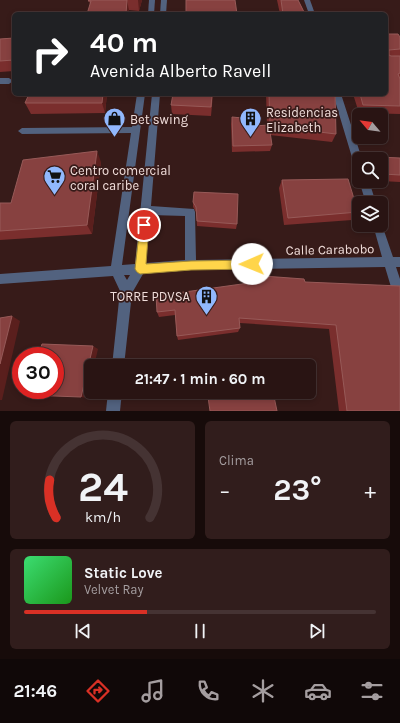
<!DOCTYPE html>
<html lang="es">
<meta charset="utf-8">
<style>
:root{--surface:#291413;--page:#311d1c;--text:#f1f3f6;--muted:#a59ea0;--line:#453333;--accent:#d93025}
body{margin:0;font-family:Karla,sans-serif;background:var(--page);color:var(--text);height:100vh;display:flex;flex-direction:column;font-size:15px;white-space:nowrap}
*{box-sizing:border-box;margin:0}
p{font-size:13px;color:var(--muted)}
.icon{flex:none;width:22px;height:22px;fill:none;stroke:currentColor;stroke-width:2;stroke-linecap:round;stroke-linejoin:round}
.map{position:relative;height:411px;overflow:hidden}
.side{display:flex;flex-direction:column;gap:10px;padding:10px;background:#170b0a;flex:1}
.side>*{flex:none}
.top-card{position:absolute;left:12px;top:12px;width:376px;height:84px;border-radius:6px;box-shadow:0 2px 6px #0003,0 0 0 1px var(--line);background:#202124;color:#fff;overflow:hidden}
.needle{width:26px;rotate:299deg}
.controls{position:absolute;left:352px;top:108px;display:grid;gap:8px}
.controls a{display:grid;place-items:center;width:36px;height:36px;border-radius:6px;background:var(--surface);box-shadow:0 2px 6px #0003,0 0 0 1px var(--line);font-size:20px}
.speed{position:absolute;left:12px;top:347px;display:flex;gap:8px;font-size:20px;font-weight:700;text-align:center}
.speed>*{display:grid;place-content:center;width:52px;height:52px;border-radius:50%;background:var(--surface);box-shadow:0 2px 6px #0003,0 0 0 1px var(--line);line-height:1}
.speed .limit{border:6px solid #d22;background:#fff;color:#111}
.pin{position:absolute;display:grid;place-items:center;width:34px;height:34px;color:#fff;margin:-17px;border:2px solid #fff;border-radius:50%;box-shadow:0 1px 4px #0007}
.me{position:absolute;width:44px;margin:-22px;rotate:269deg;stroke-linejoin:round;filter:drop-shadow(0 0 3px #0008)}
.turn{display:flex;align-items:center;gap:14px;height:84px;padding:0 12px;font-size:18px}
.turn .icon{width:52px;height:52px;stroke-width:2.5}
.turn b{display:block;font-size:28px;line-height:34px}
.big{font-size:30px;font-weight:700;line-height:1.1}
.side .widget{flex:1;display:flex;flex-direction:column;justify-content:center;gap:6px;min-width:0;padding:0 14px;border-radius:6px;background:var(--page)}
.side .dial{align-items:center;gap:0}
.dial svg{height:104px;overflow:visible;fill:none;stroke:var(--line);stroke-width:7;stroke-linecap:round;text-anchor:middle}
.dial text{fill:var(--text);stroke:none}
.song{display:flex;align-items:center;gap:12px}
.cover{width:48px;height:48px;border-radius:6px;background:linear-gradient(135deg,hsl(140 70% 55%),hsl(120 70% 35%))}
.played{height:4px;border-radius:2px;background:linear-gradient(90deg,var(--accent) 35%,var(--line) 35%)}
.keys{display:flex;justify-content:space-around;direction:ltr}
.heat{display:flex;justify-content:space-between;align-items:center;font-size:22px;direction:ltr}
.side .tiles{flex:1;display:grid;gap:10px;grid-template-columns:1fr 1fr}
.widget:last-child{grid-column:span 2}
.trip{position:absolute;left:84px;top:359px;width:232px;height:40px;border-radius:6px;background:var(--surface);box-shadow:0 2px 6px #0003,0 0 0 1px var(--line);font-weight:700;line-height:40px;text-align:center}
.tabs{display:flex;height:64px;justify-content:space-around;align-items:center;background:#100808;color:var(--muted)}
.tabs .icon{width:28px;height:28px}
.tabs .on{color:var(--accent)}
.tabs b{font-size:18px;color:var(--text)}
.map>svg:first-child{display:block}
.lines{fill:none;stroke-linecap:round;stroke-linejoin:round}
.minor{fill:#52627f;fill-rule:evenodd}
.wall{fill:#7a2e2d}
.shaded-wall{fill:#5a1f1d}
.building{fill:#874140;stroke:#975a58}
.route{fill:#ffd54a;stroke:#a68a30}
.labels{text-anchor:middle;stroke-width:3.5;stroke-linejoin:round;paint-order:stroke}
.poi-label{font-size:13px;fill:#f1dedb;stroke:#371b19;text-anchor:start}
.street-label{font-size:13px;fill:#f1dedb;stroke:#371b19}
</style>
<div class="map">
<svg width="400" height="411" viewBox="0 0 400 411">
<rect width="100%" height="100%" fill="#371b19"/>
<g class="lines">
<g class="minor">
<path d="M149,0H155L154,14H148Z"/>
<path d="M161,0H167L166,14H160Z"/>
<path d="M304,0H310L315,14H309Z"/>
<path d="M0,78H9L13,81L9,84H0Z"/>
<path d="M137,94H145L122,265L135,264L152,94H160L151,206L194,209L195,212L196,260L382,257L373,225H381V222L393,257H400V267H396L400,279V303L396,301L394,297L385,267L191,270L143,274L132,293L124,366H112L120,291L113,276L0,284V274L111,266L131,133L22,134L18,131L22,128L132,127ZM150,215L185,216V260L146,263ZM124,275H130L127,280Z"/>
<path d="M333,94H341L362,159H359V168L354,164Z"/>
<path d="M359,181H369L376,203H366Z"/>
<path d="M108,392H122L120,411H106Z"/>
</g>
</g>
<g class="wall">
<path d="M89,0H142L139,11L129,10L90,5Z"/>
<path d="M277,0H298L305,14H280Z"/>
<path d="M386,34L400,37V114L359,113L353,94H386Z"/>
<path d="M14,38V71L0,72V39Z"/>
<path d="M29,94H107L105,113L31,114L25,103Z"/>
<path d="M173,94H213L211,116L172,114L171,105Z"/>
<path d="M266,94H335L336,134L332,142L270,135L272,145L270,151L232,152L231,124L232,117L254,126L267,125Z"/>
<path d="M378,157L400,158V182L381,181V159H377Z"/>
<path d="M101,162L92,234L0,240V203H11Z"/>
<path d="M282,180L358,212L352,220L284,225L279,188Z"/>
<path d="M193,202L237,224L236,229L197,226L196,212L193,207Z"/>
<path d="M249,275L305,282L400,411H339L329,329L240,323V328L238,332L178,340L177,336L175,315L159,317L157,312L247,284V282Z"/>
</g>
<g class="shaded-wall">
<path d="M127,0L129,10V14H126Z"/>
<path d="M138,0H142L139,11Z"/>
<path d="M103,94H107L105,113L102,103Z"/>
<path d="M97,151L101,162L92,234L87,225Z"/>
<path d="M12,316L20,321L2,400H0V364Z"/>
<path d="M93,346L98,349L94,366H91V379L87,398L81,397Z"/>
</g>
<g class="building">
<path d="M89,0H127L126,14H87L91,1H88Z"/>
<path d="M186,0H235L237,14H186Z"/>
<path d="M281,0H298L305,14H283Z"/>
<path d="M386,34H398L400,37V49L389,50V55L391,56H400V73L398,74L400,79V106L363,105L360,94H386Z"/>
<path d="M14,38V60L0,61V39Z"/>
<path d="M29,94H103L102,103H25Z"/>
<path d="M173,94H212L211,107L171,105Z"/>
<path d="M269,94H335L336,134L270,126Z"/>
<path d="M232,117L253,119L254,126L269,125L272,145L233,146Z"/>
<path d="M97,151L87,225L0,231V203H11L23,160Z"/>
<path d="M378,157L400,158V175L383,174L381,168V159H379Z"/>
<path d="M348,179L358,212L288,218L282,180Z"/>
<path d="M194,192L238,194L237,224L197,221L196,207L193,202Z"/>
<path d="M249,275L304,279L305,282L400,286V411H347L336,325L239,318L240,328L177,336L175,310L157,312L156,296L249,283Z"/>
<path d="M12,316L0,364V318Z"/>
<path d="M42,344L93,346L81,397L27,395L29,390H55V356H38Z"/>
<path d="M258,392H273L277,411H210L208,397Z"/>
</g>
<path class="route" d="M144,221L148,222L149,225L146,264L191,261L252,260L255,261L257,264L255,268L252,269L191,270L140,274L137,272L135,269L140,225L141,222Z"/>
<defs>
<symbol id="shop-pin" viewBox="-11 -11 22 30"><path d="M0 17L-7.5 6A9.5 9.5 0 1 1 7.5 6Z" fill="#91b8fd" stroke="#371b19"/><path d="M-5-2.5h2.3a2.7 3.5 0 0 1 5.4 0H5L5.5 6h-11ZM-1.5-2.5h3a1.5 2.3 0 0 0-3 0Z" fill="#111"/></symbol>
<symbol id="building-pin" viewBox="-11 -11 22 30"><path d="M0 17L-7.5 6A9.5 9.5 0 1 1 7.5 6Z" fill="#91b8fd" stroke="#371b19"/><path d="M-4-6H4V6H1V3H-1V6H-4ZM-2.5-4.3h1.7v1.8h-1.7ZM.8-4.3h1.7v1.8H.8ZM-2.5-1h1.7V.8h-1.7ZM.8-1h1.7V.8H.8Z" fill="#111"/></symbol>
<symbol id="supermarket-pin" viewBox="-11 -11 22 30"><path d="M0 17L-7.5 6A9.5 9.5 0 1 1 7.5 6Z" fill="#91b8fd" stroke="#371b19"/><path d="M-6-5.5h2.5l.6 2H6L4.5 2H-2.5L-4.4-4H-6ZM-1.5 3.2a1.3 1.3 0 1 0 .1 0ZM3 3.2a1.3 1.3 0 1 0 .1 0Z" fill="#111"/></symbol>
</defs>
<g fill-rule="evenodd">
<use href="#shop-pin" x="102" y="106" width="25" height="34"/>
<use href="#building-pin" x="238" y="106" width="25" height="34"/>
<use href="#supermarket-pin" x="42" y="164" width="25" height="34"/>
<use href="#building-pin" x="194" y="284" width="25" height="34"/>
</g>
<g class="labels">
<g class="poi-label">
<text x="266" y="117">Residencias<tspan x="266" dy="15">Elizabeth</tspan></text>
<text x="130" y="124">Bet swing</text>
<text x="70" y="175">Centro comercial<tspan x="70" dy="15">coral caribe</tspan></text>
<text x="190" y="301" text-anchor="end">TORRE PDVSA</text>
</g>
<g class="street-label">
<text transform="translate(330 249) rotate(-1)" y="5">Calle Carabobo</text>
</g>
</g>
</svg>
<div class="controls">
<a><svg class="needle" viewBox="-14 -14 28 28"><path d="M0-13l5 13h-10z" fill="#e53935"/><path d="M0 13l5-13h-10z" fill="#a59ea0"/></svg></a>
<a><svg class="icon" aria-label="search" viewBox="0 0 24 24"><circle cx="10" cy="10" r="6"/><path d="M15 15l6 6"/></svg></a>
<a><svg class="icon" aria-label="layers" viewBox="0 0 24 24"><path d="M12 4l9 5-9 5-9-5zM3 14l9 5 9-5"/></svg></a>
</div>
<div class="speed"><div class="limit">30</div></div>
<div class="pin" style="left:144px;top:225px;background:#d93025"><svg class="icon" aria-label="arrive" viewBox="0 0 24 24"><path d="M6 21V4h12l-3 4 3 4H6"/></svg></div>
<svg class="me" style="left:252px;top:264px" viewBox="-20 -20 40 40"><circle r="19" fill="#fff"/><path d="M0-13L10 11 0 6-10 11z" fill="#ffd54a"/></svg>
<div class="trip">21:47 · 1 min · 60 m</div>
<div class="top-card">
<div class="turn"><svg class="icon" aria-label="right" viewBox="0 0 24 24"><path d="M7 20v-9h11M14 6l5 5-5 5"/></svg><div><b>40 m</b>Avenida Alberto Ravell</div></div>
</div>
</div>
<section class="side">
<div class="tiles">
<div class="widget dial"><svg viewBox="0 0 100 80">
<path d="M14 69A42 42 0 1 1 86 69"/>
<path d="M14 69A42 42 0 0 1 9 40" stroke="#d93025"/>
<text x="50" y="56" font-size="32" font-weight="700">24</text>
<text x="50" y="72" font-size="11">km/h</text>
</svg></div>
<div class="widget"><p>Clima</p>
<div class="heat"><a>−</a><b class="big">23°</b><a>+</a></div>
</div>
<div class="widget">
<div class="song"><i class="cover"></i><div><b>Static Love</b><p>Velvet Ray</p></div></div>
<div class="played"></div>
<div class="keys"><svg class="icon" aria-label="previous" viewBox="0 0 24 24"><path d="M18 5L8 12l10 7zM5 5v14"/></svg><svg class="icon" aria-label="pause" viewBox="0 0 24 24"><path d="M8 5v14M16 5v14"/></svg><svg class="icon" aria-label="next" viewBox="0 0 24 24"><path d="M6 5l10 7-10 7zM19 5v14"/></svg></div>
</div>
</div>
</section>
<nav class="tabs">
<b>21:46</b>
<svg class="icon on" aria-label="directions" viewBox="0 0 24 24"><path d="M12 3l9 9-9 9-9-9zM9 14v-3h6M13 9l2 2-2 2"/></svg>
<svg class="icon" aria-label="music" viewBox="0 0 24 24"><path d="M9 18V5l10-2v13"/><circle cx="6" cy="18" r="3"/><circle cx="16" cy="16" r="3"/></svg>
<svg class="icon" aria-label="phone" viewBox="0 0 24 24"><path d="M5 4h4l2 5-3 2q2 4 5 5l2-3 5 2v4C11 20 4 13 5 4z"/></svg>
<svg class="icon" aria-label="climate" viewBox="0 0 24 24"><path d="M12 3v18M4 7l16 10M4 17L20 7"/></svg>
<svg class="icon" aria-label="car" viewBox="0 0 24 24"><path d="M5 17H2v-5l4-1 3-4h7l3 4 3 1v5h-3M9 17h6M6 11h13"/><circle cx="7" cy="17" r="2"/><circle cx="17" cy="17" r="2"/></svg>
<svg class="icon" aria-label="filters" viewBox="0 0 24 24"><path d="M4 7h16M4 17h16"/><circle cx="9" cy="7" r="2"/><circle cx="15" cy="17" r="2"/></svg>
</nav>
